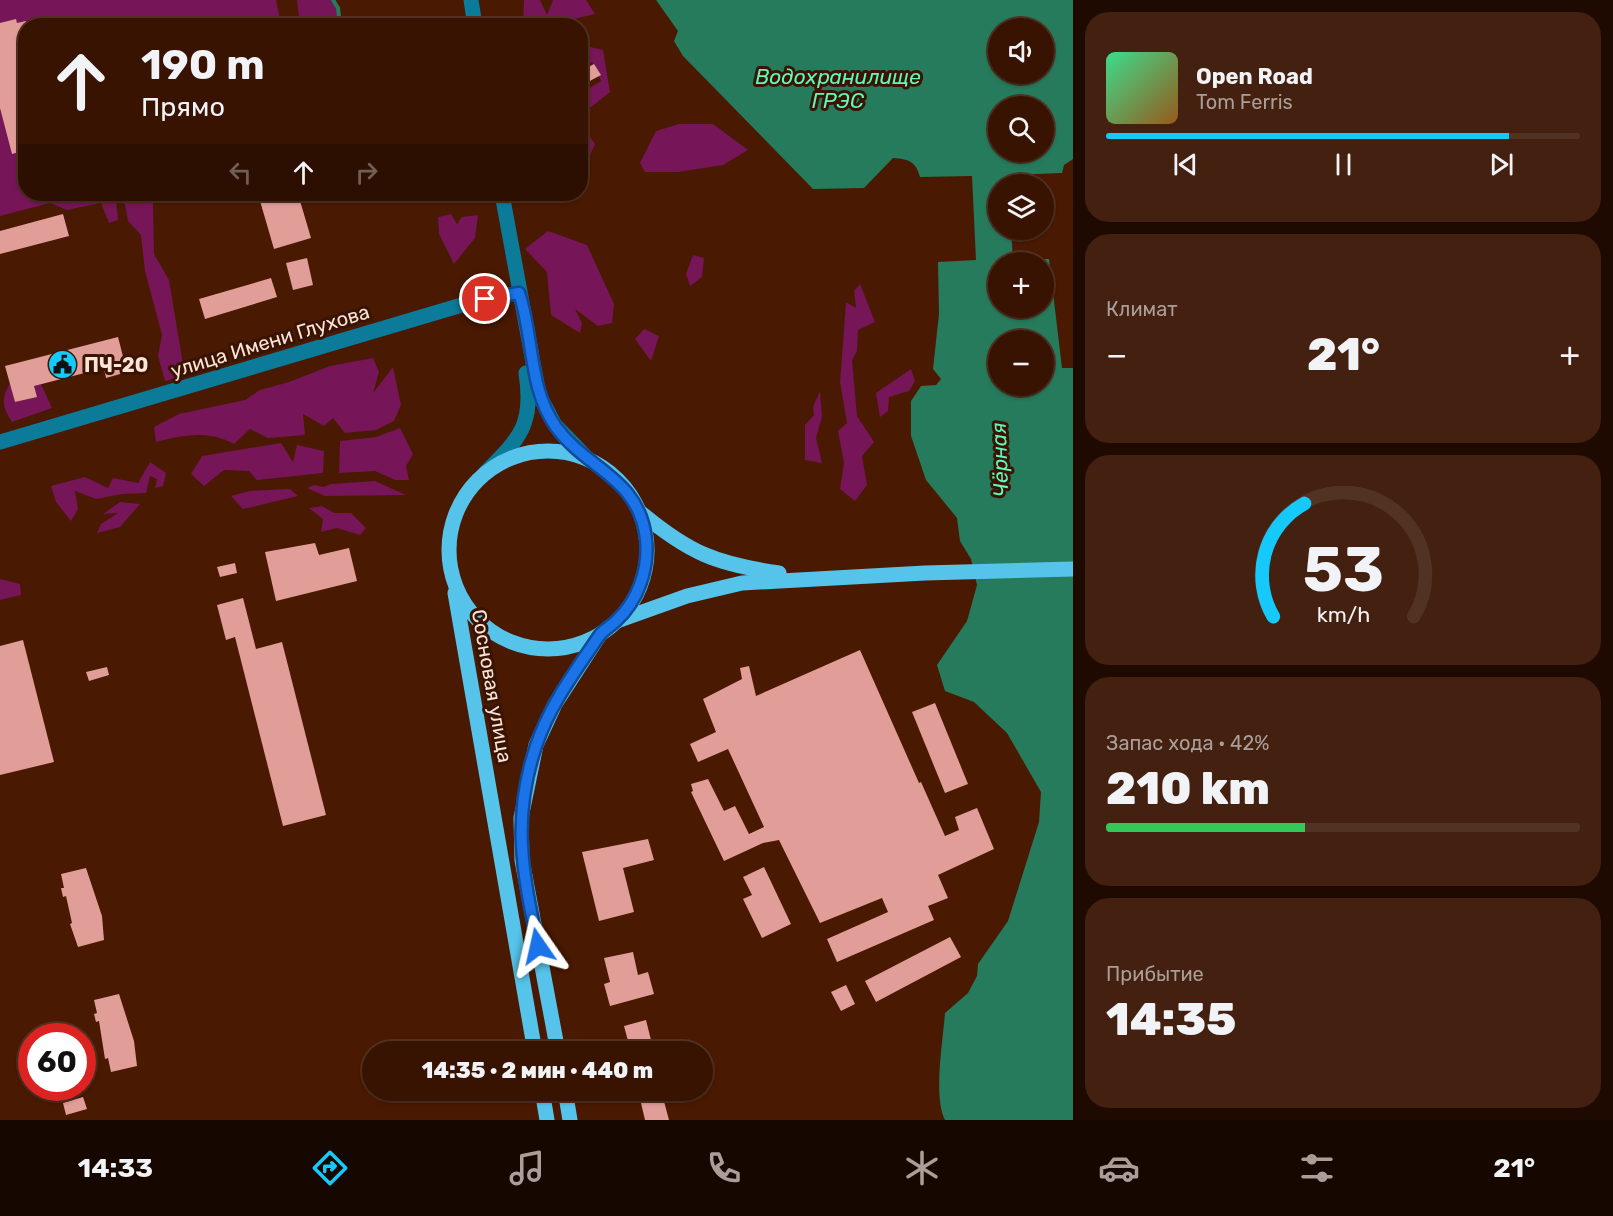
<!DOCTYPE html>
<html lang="ru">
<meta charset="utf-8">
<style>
:root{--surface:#381301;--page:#432010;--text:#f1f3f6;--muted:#ab9e99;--line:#523223;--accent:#15cafb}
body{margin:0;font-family:Rubik,sans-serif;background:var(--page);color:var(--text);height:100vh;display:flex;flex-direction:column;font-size:22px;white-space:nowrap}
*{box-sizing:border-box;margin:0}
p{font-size:20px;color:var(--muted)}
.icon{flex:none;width:33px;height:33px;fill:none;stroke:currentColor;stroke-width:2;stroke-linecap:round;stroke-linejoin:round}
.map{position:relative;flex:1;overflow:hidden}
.panel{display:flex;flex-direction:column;gap:12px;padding:12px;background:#1f0a01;width:540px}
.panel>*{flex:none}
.guide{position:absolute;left:18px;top:18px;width:570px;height:183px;border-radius:24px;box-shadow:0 2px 4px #0004,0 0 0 2px var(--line);background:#381301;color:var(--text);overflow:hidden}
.controls{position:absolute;left:988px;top:18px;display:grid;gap:12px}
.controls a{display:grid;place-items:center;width:66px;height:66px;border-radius:50%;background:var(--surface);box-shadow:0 2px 4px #0004,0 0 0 2px var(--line);font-size:30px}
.speed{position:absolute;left:18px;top:1023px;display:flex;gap:12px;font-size:30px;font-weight:700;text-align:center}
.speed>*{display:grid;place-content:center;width:78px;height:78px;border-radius:50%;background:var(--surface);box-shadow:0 2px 4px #0004,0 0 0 2px var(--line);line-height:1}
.speed .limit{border:9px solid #d22;background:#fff;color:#111}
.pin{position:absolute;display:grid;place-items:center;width:51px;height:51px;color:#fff;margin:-26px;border:3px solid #fff;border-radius:50%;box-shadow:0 2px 6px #0007}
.me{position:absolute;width:66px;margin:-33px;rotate:349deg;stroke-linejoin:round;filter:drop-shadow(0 0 4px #0008)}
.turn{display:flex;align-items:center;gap:21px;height:126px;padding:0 24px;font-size:27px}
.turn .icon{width:78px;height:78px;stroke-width:2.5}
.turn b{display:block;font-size:42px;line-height:51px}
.lanes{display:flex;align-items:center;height:57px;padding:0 24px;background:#0003;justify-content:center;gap:30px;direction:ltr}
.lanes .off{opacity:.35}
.big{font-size:45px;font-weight:800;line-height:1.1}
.panel .tile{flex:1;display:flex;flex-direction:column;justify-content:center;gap:9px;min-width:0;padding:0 21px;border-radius:24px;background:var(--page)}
.panel .dial{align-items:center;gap:0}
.dial svg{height:156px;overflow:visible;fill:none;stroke:var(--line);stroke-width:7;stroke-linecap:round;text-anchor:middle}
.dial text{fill:var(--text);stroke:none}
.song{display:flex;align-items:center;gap:18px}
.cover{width:72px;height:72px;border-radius:9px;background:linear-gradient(135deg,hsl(150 70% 55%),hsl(30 70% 35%))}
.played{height:6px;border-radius:3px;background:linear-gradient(90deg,var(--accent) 85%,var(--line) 85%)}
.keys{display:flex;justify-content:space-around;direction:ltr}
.heat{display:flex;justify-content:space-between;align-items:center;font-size:33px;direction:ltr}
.charge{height:9px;border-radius:4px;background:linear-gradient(90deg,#34c759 42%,var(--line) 0)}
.trip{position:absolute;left:362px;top:1041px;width:351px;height:60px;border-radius:30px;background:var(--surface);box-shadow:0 2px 4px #0004,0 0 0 2px var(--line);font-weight:800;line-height:60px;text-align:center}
.tabs{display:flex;height:96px;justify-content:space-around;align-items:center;background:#160800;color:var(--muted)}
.tabs .icon{width:42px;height:42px}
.tabs .selected{color:var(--accent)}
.tabs b{font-size:27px;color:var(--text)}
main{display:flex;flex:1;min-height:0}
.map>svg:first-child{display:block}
.green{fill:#761558}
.water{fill:#257b5b;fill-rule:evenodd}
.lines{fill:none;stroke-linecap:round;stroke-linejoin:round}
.stream{stroke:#257b5b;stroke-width:4}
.building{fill:#e19d98}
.minor{stroke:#0c7b9a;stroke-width:15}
.major{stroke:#56c4ea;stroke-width:15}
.route-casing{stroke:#114b97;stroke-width:15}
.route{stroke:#1a73e8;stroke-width:10}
.labels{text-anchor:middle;stroke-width:6;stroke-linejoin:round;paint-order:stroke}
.street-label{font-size:20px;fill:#fde3d8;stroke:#391403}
.poi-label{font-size:20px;font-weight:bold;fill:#fde3d8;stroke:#391403;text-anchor:start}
.water-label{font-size:21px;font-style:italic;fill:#61f7bd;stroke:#391403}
</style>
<main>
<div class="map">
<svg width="1073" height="1120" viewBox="0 0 1073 1120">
<rect width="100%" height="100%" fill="#4a1901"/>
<g class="green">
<path d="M0,0H276L281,25L26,26V194H149L153,203L154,254L169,280L185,376L165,381L158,356L162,335L145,271L141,235L128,221L125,204L116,200L118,220L109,223L101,203L67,210L50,203L0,216Z"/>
<path d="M297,0H336L341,25H300Z"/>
<path d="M524,0H540L547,15L553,0H586L595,14L561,22L560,25H523Z"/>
<path d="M586,46L603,50L610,92L581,115L580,94L601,81L592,62L581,69V48Z"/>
<path d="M581,124L595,144L581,175Z"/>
<path d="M679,124H713L748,150L723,165L678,172H645L640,163L656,131Z"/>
<path d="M451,214L457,224L462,217L478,215L475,238L454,264L439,234L438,217Z"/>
<path d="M548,231L587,245L614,304L612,323L598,326L575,309L582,323L580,333L551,315L547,272L525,249Z"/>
<path d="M693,255L704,258L702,277L690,286L686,274Z"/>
<path d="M860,284L875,322L858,330L857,351L852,360L857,416L874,442L862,456L867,485L855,501L840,489L844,463L838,431L847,423L840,382L846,302L856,308L854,291Z"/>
<path d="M644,329L659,336L651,361L635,339Z"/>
<path d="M373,358L379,372L373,393L393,367L401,405L394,421L376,430L345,433L333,418L324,426L303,414L305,435L268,438L250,429L234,444C208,430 184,435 156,442L154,427L179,414L245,400L260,390L289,382L330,366Z"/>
<path d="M911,369L915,381L909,391L889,397L888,411L880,417L876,393Z"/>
<path d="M10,383L15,402L36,397L34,386L41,384L52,408L12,422C2,406 1,399 10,383Z"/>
<path d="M820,391L822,417L816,438L822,463L805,460V425L814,415L813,407Z"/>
<path d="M400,428L413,454L406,466L409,480H395L375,471L339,473L340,441L376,437Z"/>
<path d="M281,443L293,462L297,445L324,451L323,473L257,480L249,471L224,470L204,486L191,474L202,456Z"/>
<path d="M150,462L166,473L163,486L155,488L157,479L150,476L146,493L122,494L96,499L75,491L78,509L71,521L56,502L51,486L85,477L108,488L113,478L138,483Z"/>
<path d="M375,481L406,495L325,496L307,488L315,485L323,487L331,484Z"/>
<path d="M290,489L298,496L243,509L231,496L250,491Z"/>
<path d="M120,502L140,504L120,527L97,533L101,524L118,513L103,514Z"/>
<path d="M322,506L334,513H351L366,528L360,535L337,528L321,532L323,519L309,508Z"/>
<path d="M0,579L20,584L21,595L0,600Z"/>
</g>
<path class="water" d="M656,0H1073V159L1064,165L1062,173L1007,175V184H999V230H1011L1013,259H1049L1062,368H1073V1120H945C933,1097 943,1040 945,1013L968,993L977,976L978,964L1008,921L1039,822L1041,792L1007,733L974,702L945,691L937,665L967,621L977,585L971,559L960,541L957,518L926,480L911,436V401L921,386L936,385L941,379L933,369L939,314L938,262L976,260L972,176L920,177C916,161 908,159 893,158L864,188L813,189L683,56L674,41L678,31ZM999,28H1044V74H999ZM999,106H1044V152H999ZM999,262H1044V308H999ZM999,340H1044V386H999Z"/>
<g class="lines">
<path class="stream" d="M333,0L338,8L340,26"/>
</g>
<g class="building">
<path d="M16,19L17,23L26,21V150L12,154L0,108V23Z"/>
<path d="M594,64L601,75L588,82L581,71Z"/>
<path d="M258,194H298L311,238L274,249Z"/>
<path d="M63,214L69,236L0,254V231Z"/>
<path d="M307,258L313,285L293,290L286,263Z"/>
<path d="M271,278L277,297L205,319L199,299Z"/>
<path d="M118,337L127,372L106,378L104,368L34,386L37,397L15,402L5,366Z"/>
<path d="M315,543L319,555L349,548L357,581L276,601L265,552Z"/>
<path d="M235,563L237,573L220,577L217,567Z"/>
<path d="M243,598L256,649L282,642L326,815L283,826L235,637L226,640L217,605Z"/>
<path d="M23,640L54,762L0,775V646Z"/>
<path d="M860,650L919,783L921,782L945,836L959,830L955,817L977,808L994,849L938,875L948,898L928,906L934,920L837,962L827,939L888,912L882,898L820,923L779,840L763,843L724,861L691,792L693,791L691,784L708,779L724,811L735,806L749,834L764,827L728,749L698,762L690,744L716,732L703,699L742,679L740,668L749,666L756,696Z"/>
<path d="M107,667L109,675L89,681L86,672Z"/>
<path d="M935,703L968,784L945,793L912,712Z"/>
<path d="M648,839L654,860L623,868L634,912L599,921L582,852Z"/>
<path d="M764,867L791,924L762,938L743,899L752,895L743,877Z"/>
<path d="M86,868L102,916L104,940L78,947L70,924L72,923L66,896L63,897L61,888H64L61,874Z"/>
<path d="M950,937L961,957L876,1002L865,981Z"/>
<path d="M633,952L638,975L648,972L654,994L610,1006L604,984L610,982L604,958Z"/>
<path d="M846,985L855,1004L841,1011L831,992Z"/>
<path d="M119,994L134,1041L137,1066L111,1072L108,1058L105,1059L99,1021L96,1022L94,1014L97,1013L94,1000Z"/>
<path d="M646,1020L654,1052H631L624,1026Z"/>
<path d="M638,1090H661L669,1120H645Z"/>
<path d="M83,1097L87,1109L66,1115L63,1103Z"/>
</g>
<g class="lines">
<g class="minor">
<path d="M471,0L475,26"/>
<path d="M502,194L539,395L555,425L588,459"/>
<path d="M0,442L472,302L519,293"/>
<path d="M485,473C520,438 534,425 526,373"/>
</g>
<g class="major">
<circle cx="548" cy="550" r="99"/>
<path d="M640,512C689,553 716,564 779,573"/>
<path d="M455,593L535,1052"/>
<path d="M617,621L687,596L742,583L925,573L1073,569"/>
<path d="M558,1052L522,860L521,818L536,745L555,704L601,633"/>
<path d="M542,1090L547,1120"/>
<path d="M565,1090L570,1120"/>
</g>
</g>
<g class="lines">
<defs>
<path id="route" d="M485,299L519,293C534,336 528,388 556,427C587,470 639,477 646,539C649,569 638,601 616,621C610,627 603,630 599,636C576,670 549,706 536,746C511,820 523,873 538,946"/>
</defs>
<use href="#route" class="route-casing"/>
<use href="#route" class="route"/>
</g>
<defs>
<symbol id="civic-disc" viewBox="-11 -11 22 22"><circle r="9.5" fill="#15cafb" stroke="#391403"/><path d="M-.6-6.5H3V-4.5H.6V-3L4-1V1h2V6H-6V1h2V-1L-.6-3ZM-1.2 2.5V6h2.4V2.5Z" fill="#111"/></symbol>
</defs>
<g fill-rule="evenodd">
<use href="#civic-disc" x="46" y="348" width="33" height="33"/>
</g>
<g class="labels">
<g class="street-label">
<text transform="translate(270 341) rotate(-17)" y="7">улица Имени Глухова</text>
<text transform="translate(492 686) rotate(80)" y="7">Сосновая улица</text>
</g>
<g class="poi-label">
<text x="84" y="372">ПЧ-20</text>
</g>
<g class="water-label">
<text x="838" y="84">Водохранилище<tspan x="838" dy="24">ГРЭС</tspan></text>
<text transform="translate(1000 460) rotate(-92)" y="7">Чёрная</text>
</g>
</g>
</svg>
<div class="controls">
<a><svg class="icon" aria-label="sound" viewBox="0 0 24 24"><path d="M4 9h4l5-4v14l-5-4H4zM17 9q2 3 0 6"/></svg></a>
<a><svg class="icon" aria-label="search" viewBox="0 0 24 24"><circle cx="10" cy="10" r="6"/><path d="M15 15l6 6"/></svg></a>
<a><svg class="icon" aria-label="layers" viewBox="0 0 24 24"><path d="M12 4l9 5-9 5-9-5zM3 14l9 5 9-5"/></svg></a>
<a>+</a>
<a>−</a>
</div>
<div class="speed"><div class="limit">60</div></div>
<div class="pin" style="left:485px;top:299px;background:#d93025"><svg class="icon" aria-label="arrive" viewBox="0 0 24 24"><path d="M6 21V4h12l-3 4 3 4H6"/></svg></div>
<svg class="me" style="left:538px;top:946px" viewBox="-20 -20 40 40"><path d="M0-17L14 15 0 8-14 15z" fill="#1a73e8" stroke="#fff" stroke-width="4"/></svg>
<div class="trip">14:35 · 2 мин · 440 m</div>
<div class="guide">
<div class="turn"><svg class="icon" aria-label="ahead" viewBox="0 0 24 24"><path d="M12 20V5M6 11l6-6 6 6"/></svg><div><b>190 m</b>Прямо</div></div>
<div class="lanes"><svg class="icon off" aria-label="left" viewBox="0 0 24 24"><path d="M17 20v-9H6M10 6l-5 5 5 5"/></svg><svg class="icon" aria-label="ahead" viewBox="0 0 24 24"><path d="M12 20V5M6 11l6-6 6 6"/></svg><svg class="icon off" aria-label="right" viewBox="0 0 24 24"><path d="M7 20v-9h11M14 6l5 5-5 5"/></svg></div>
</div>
</div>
<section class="panel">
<div class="tile">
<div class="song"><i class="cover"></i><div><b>Open Road</b><p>Tom Ferris</p></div></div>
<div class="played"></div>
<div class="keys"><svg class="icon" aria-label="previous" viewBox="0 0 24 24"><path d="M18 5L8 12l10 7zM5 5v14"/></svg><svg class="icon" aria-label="pause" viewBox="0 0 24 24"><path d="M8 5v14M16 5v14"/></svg><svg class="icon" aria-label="next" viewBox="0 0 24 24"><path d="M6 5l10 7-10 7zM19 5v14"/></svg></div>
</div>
<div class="tile"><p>Климат</p>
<div class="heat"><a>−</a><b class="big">21°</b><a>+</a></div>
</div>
<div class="tile dial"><svg viewBox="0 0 100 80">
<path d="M14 69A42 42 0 1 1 86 69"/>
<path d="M14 69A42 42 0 0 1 30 11" stroke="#15cafb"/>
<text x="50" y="56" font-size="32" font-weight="700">53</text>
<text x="50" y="72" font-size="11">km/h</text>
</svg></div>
<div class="tile"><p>Запас хода · 42%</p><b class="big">210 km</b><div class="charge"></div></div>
<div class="tile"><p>Прибытие</p><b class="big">14:35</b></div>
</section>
</main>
<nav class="tabs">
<b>14:33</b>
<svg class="icon selected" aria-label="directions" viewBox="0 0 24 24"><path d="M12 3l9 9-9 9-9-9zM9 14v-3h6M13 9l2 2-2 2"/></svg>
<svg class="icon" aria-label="music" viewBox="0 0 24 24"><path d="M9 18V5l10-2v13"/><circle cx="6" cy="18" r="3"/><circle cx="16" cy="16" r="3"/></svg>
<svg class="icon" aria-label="phone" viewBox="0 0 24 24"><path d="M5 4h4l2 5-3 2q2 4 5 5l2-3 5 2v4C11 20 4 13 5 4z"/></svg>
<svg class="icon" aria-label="climate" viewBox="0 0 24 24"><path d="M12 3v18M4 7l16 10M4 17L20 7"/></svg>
<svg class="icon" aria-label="car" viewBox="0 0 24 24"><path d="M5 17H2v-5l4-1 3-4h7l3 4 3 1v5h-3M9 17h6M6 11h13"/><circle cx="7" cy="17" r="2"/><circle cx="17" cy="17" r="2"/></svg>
<svg class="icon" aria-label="filters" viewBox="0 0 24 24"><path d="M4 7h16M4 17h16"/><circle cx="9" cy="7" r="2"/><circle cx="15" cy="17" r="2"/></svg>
<b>21°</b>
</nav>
